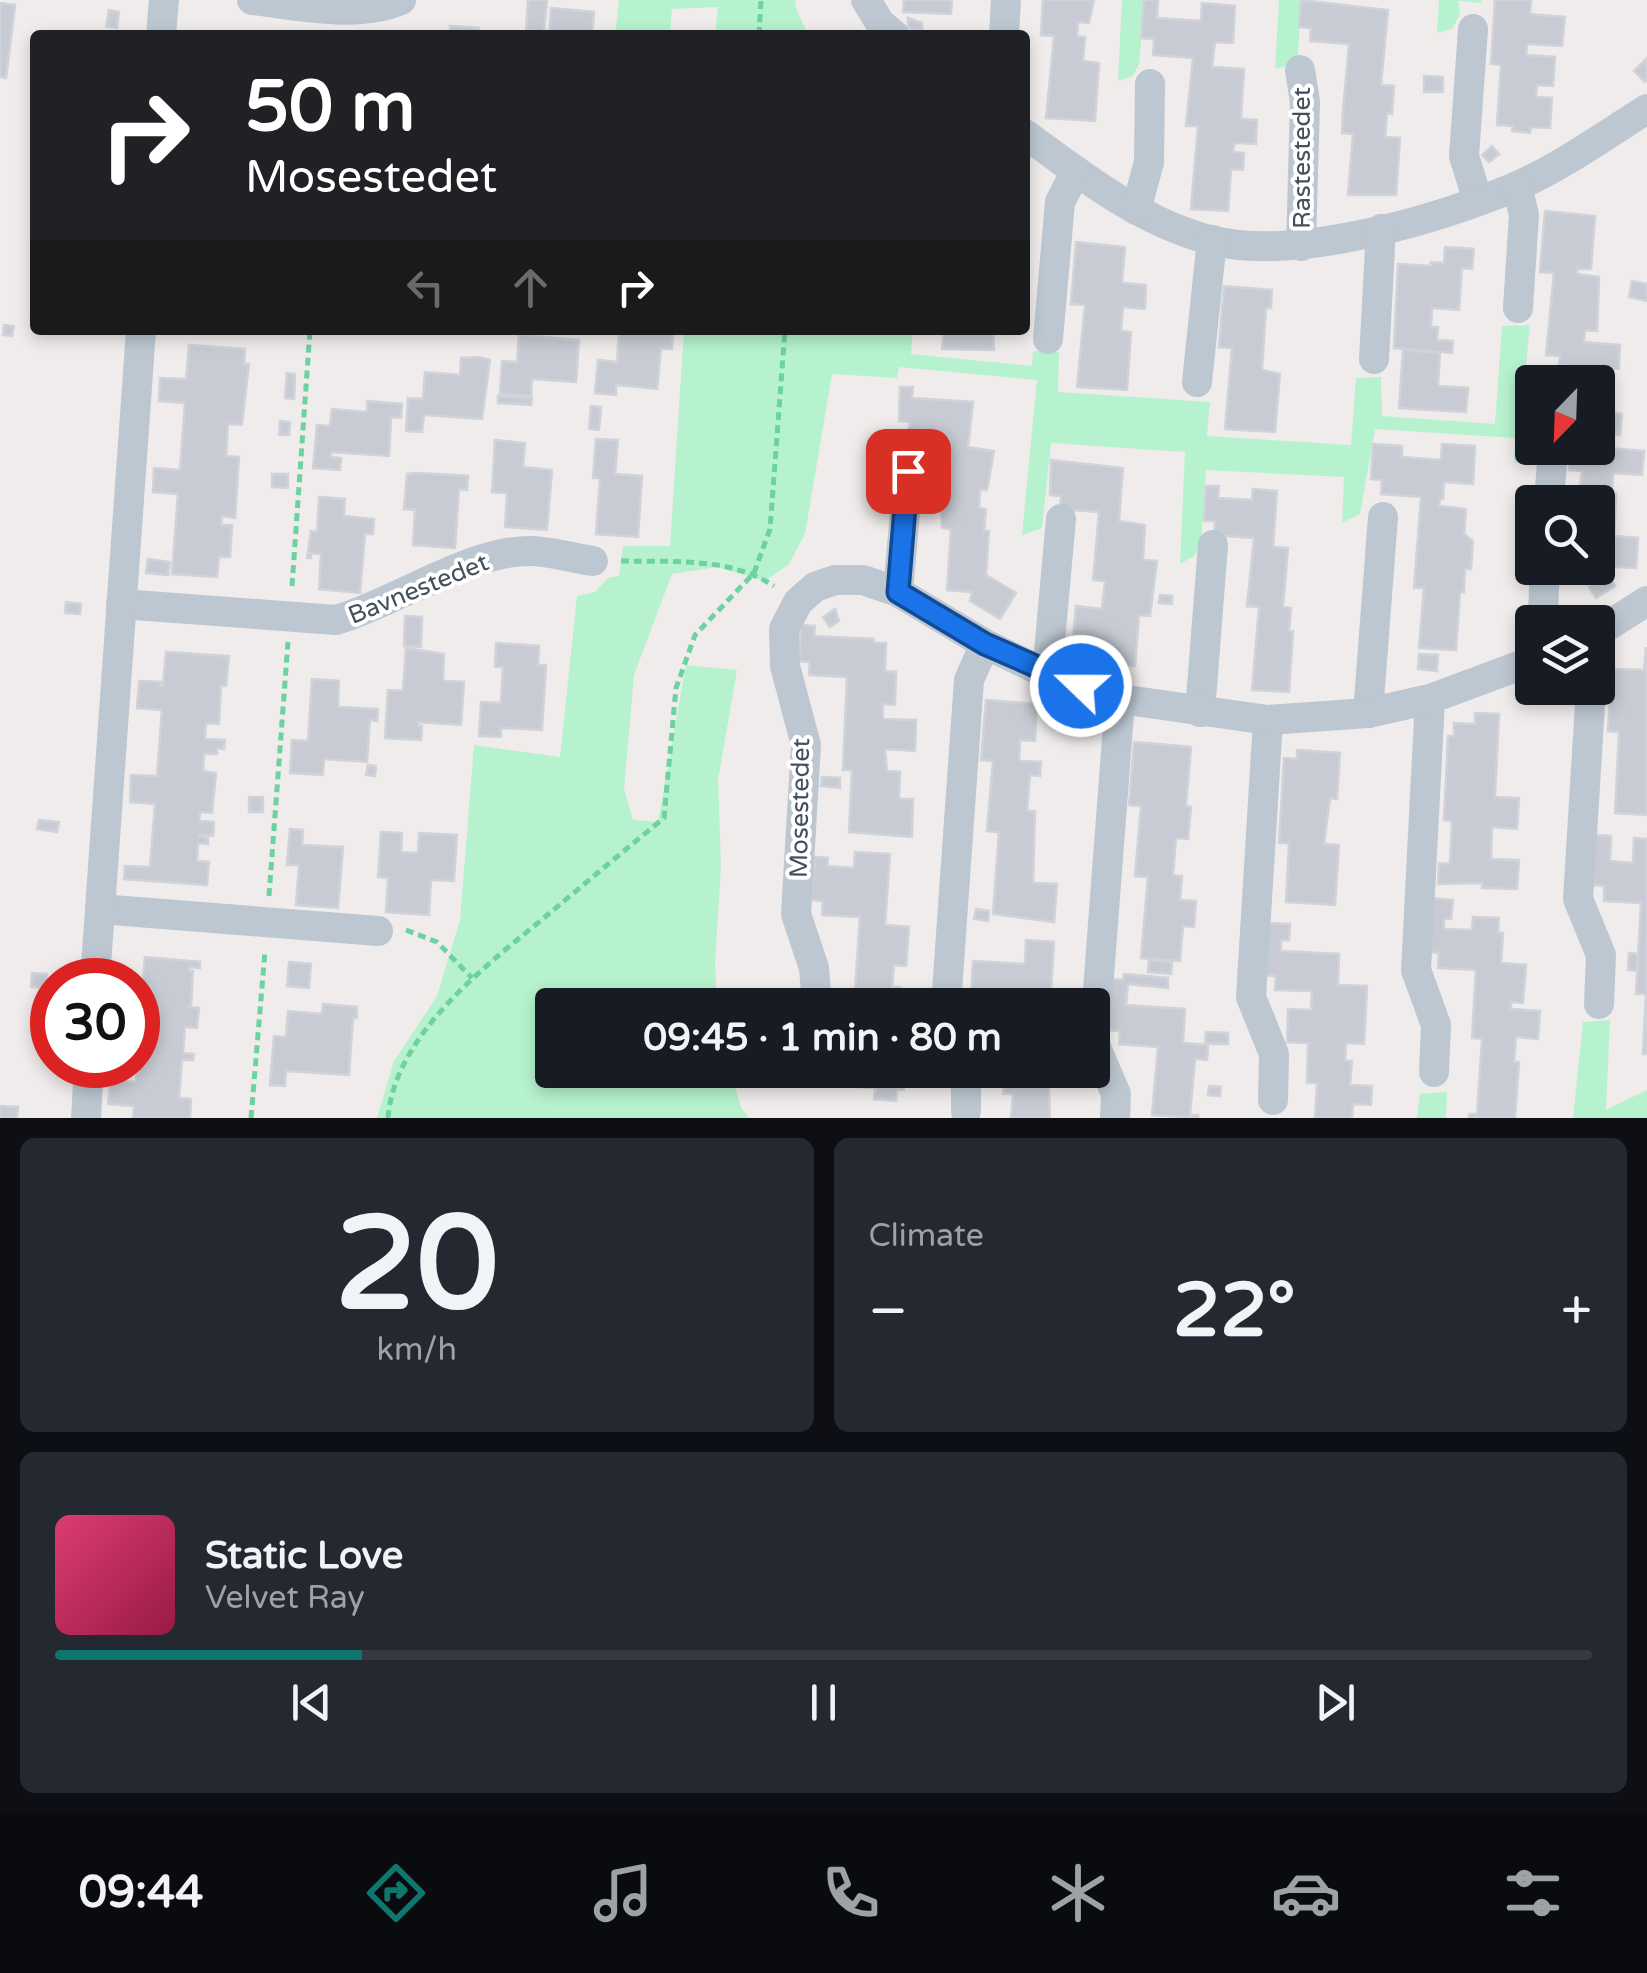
<!DOCTYPE html>
<meta charset="utf-8">
<style>
:root{--surface:#171b24;--page:#242831;--text:#f1f3f6;--muted:#9ea1a6;--line:#363941;--accent:#0f766e}
body{margin:0;font-family:"Varela Round",sans-serif;background:var(--page);color:var(--text);height:100vh;display:flex;flex-direction:column;font-size:38px;white-space:nowrap}
*{box-sizing:border-box;margin:0}
p{font-size:32px;color:var(--muted)}
.icon{flex:none;width:55px;height:55px;fill:none;stroke:currentColor;stroke-width:2;stroke-linecap:round;stroke-linejoin:round}
.map{position:relative;height:1118px;overflow:hidden}
.panel{display:flex;flex-direction:column;gap:20px;padding:20px;background:#0d0f14;flex:1}
.panel>*{flex:none}
.hud{position:absolute;left:30px;top:30px;width:1000px;height:305px;border-radius:10px;box-shadow:0 5px 15px #0003;background:#202124;color:#fff;overflow:hidden}
.needle{width:65px;rotate:203deg}
.buttons{position:absolute;left:1515px;top:365px;display:grid;gap:20px}
.buttons a{display:grid;place-items:center;width:100px;height:100px;border-radius:10px;background:var(--surface);box-shadow:0 5px 15px #0003;font-size:50px}
.speed{position:absolute;left:30px;top:958px;display:flex;gap:20px;font-size:50px;font-weight:700;text-align:center}
.speed>*{display:grid;place-content:center;width:130px;height:130px;border-radius:50%;background:var(--surface);box-shadow:0 5px 15px #0003;line-height:1}
.speed .limit{border:15px solid #d22;background:#fff;color:#111}
.pin{position:absolute;display:grid;place-items:center;width:85px;height:85px;color:#fff;margin:-42px;border-radius:20px;box-shadow:0 5px 15px #0006}
.me{position:absolute;width:110px;margin:-55px;rotate:292deg;stroke-linejoin:round;filter:drop-shadow(0 0 8px #0008)}
.turn{display:flex;align-items:center;gap:35px;height:210px;padding:0 50px;font-size:45px}
.turn .icon{width:130px;height:130px;stroke-width:2.5}
.turn b{display:block;font-size:70px;line-height:85px}
.lanes{display:flex;align-items:center;height:95px;padding:0 50px;background:#0003;justify-content:center;gap:50px;direction:ltr}
.lanes .off{opacity:.35}
.big{font-size:75px;font-weight:700;line-height:1.1}
.panel .widget{flex:1;display:flex;flex-direction:column;justify-content:center;gap:15px;min-width:0;padding:0 35px;border-radius:15px;background:var(--page)}
.panel .dial{align-items:center;gap:0}
.dial b{font-size:130px;line-height:1}
.song{display:flex;align-items:center;gap:30px}
.cover{width:120px;height:120px;border-radius:15px;background:linear-gradient(135deg,hsl(340 70% 55%),hsl(340 70% 35%))}
.played{height:10px;border-radius:5px;background:linear-gradient(90deg,var(--accent) 20%,var(--line) 20%)}
.keys{display:flex;justify-content:space-around;direction:ltr}
.heat{display:flex;justify-content:space-between;align-items:center;font-size:55px;direction:ltr}
.panel .tiles{flex:1;display:grid;gap:20px;grid-template-columns:1fr 1fr}
.widget:last-child{grid-column:span 2}
.trip{position:absolute;left:535px;top:988px;width:575px;height:100px;border-radius:10px;background:var(--surface);box-shadow:0 5px 15px #0003;font-weight:700;line-height:100px;text-align:center}
.tabs{display:flex;height:160px;justify-content:space-around;align-items:center;background:#090b0e;color:var(--muted)}
.tabs .icon{width:70px;height:70px}
.tabs .current{color:var(--accent)}
.tabs b{font-size:45px;color:var(--text)}
.map>svg:first-child{display:block}
.green{fill:#b6f2cd}
.building{fill:#c8cbd3;stroke:#d0d3d9;stroke-width:2.5}
.lines{fill:none;stroke-linecap:round;stroke-linejoin:round}
.path{stroke:#6cd2a0;stroke-width:5;stroke-dasharray:8 5;stroke-linecap:butt}
.minor{stroke:#bcc7d1;stroke-width:30}
.route-casing{stroke:#114b97;stroke-width:25}
.route{stroke:#1a73e8;stroke-width:18}
.labels{text-anchor:middle;stroke-width:8;stroke-linejoin:round;paint-order:stroke}
.street-label{font-size:25px;fill:#44505c;stroke:#fff}
</style>
<div class="map">
<svg width="1647" height="1118" viewBox="0 0 1647 1118">
<rect width="100%" height="100%" fill="#f0ecec"/>
<g class="green">
<path d="M619,0H796L795,6L808,35H715L718,7L672,9L670,35H615Z"/>
<path d="M1122,0H1145L1139,64L1133,76L1118,81Z"/>
<path d="M1279,0H1301L1298,56L1287,66L1275,69Z"/>
<path d="M1439,0H1481V3L1458,1L1460,14L1452,29L1437,33Z"/>
<path d="M1530,325L1525,373L1542,376V382H1532L1535,453L1514,463L1515,438L1375,429L1360,514L1342,523L1344,477L1206,470L1201,544L1194,556L1180,564L1185,452L1051,443L1042,528L1022,535L1037,380L899,367L897,378L832,374L805,534L789,564L765,581L717,567L672,574L634,675L624,789L633,820L658,822L686,665L737,670L718,780L721,866L715,962L717,1005H552V1070H730L741,1107L749,1118H377L394,1061L437,996L460,920L474,745L560,757L577,596L595,592L608,578L619,576L623,546H670L684,330H913L911,354L1032,366L1033,351L1059,352L1058,392L1210,402L1207,436L1351,445L1356,378L1381,377L1382,416L1495,424L1502,326Z"/>
<path d="M1610,1020L1606,1110L1647,1090V1118H1573L1583,1022Z"/>
<path d="M1447,1092L1446,1118H1417L1420,1094Z"/>
</g>
<g class="building">
<path d="M528,0H547L544,32L526,30Z"/>
<path d="M904,0H952L951,14L903,12Z"/>
<path d="M1043,0H1094L1089,23L1078,22L1077,36L1085,37L1083,61L1099,63L1095,121L1046,118L1054,36L1041,35Z"/>
<path d="M1144,0H1158L1157,18L1201,21L1202,3L1235,6L1233,43L1215,42L1212,67L1244,69L1241,119L1257,120L1256,144L1235,143L1233,152L1244,153L1243,170L1231,169L1228,211L1191,209L1198,126H1186L1193,58L1153,55L1154,39L1141,38Z"/>
<path d="M1301,0L1388,10L1381,85L1394,86L1392,114L1387,113L1385,137L1400,138L1396,195H1348L1353,134L1342,133L1343,111L1349,44L1310,41L1311,28L1299,27Z"/>
<path d="M1495,0H1531L1530,14L1565,17L1562,46L1527,44L1526,55L1555,57L1553,86L1537,85L1536,97L1552,98L1550,128L1531,127L1530,133L1512,131L1513,126L1497,125L1501,65L1491,64Z"/>
<path d="M0,3L15,5L6,78L0,77Z"/>
<path d="M551,8L594,12L592,35H549Z"/>
<path d="M109,10L119,12L117,28L106,27Z"/>
<path d="M908,18L922,23V31L908,28Z"/>
<path d="M450,26L479,28L478,35H450Z"/>
<path d="M1646,59L1647,80L1645,82L1634,71Z"/>
<path d="M1424,76L1443,77V92H1424Z"/>
<path d="M1492,146L1499,154L1489,162L1482,155Z"/>
<path d="M1545,211L1595,216L1591,269H1579L1577,265V274L1599,277L1597,331L1585,330L1584,342L1620,345L1619,369L1559,365L1560,356L1546,355L1554,273L1540,272Z"/>
<path d="M1076,242L1125,247L1122,283L1146,285L1145,309L1123,307L1121,331L1131,332L1127,390L1077,387L1085,305L1071,304Z"/>
<path d="M1445,247L1474,249L1472,269L1462,268L1459,310L1432,308L1431,327H1438L1437,340L1453,341L1452,353L1394,348L1398,264L1431,266V262L1444,263Z"/>
<path d="M1632,281L1647,284V301L1629,297Z"/>
<path d="M1224,286L1272,290L1271,308H1266L1262,370L1280,374L1275,432L1225,429L1232,348L1219,347Z"/>
<path d="M4,325L14,326L12,336L3,335Z"/>
<path d="M619,330H673L672,349H661L657,389L616,385V395L595,393L598,360L617,362Z"/>
<path d="M944,330H993L994,350L942,349Z"/>
<path d="M519,335L579,340L576,382L532,379L531,396L500,394L502,361L517,362Z"/>
<path d="M189,345L245,349L244,364H249L242,425L228,424L226,456L239,457L235,518L222,516L221,525H232L230,557H219L217,577L172,574L178,494L153,492L154,468L180,470L185,403L159,401L160,378L186,379Z"/>
<path d="M1403,350L1440,353L1438,386L1468,388L1466,412L1399,408Z"/>
<path d="M478,357L490,360L482,419L424,415L422,432L406,431L408,398L423,399L425,372L460,375L461,358Z"/>
<path d="M287,373L295,374L294,399L285,398Z"/>
<path d="M1598,384H1606L1605,400L1598,399Z"/>
<path d="M900,387H913L912,398L973,402L968,447L994,451L987,490H980L979,508L986,509L984,531H989L986,575L1016,593L1000,619L970,601L972,592L947,590L951,529L942,528L941,507L945,446H948L949,438L908,436L910,422L899,421Z"/>
<path d="M498,396L532,398L531,405L498,403Z"/>
<path d="M367,401L402,404L401,418L391,417L389,456L331,452V457L341,458L340,470L313,468L317,425L330,426L332,409L367,412Z"/>
<path d="M591,406L601,407L599,430L589,429Z"/>
<path d="M1598,410L1622,414L1620,435L1609,434L1608,448L1644,451L1642,475L1613,473L1612,494H1616L1614,536L1638,538L1636,568L1598,566V502H1578L1582,471L1569,470L1570,448H1598Z"/>
<path d="M280,421L290,422L289,435H279Z"/>
<path d="M596,439L618,440L615,474L642,476L638,537L596,534L600,478H593Z"/>
<path d="M495,440L525,443L523,467L552,470L547,530L505,527L507,493L492,492Z"/>
<path d="M1373,444L1402,446V457L1441,460L1442,444L1475,446L1473,484L1444,482L1443,499L1440,498L1439,506L1466,509L1464,534L1473,541L1471,569H1465L1464,592H1460L1456,650L1419,648L1424,588H1414L1421,497L1381,494L1382,480L1371,479Z"/>
<path d="M1051,460L1123,468L1119,521L1145,525L1143,560L1157,561L1150,616L1139,615L1135,666L1098,664L1100,642L1073,640L1076,606L1102,609L1105,581L1093,580L1099,512L1060,509L1061,496L1050,495Z"/>
<path d="M418,473L468,476L467,490L459,489L455,548L413,545L415,510L404,509L407,474Z"/>
<path d="M272,474H288V488L272,487Z"/>
<path d="M1206,486H1219L1218,498L1252,500L1253,489L1277,491L1273,547L1288,548L1283,607L1291,608L1289,631H1293L1289,692L1252,690L1259,607L1247,606L1254,538L1214,535L1215,521H1204Z"/>
<path d="M319,497L345,499L344,516L374,519L373,534H365L360,593L319,589L321,554L311,553V558H307L311,531L317,532Z"/>
<path d="M148,559L170,562L168,575L146,573Z"/>
<path d="M1608,574L1615,586L1596,598L1589,587Z"/>
<path d="M1160,595L1172,596V604L1159,603Z"/>
<path d="M66,602L81,604L80,614L65,613Z"/>
<path d="M835,609L839,621L830,627L823,617Z"/>
<path d="M405,616L422,617L421,647L404,646Z"/>
<path d="M801,625L815,626L814,636L874,639V643H886L885,671L896,672L895,705L883,704V719L916,720L915,751L885,749L887,771L900,772L899,799H913L912,837L849,832L852,770H843L847,677L809,675L810,662L799,661Z"/>
<path d="M496,643L539,646L538,665H546L542,730L501,728V737L479,736L481,702L501,703L503,667H495Z"/>
<path d="M1646,647L1647,815L1615,813L1619,732L1608,731L1612,669L1644,670Z"/>
<path d="M406,648L444,654L443,681L464,682L461,725L418,722V726H422L421,740L385,738L388,690L403,691Z"/>
<path d="M166,652L229,656L226,686H221L219,724L206,723L205,739L225,740L224,749L217,748V754H204L203,771L216,773L212,813L200,812L199,821L214,822L213,836L198,835L208,838V844L198,843L197,861L209,862L207,885L124,879L125,866L150,867L155,804L130,802L131,775L157,776L162,710L137,708L139,681L161,682L160,686L163,687Z"/>
<path d="M1419,654L1438,655L1437,671L1418,669Z"/>
<path d="M312,679L339,681L338,707L378,709L377,721L370,720L367,762L324,759L323,775L290,773L292,740L308,741Z"/>
<path d="M986,700L1037,704L1035,741L1020,740L1019,761L1041,762L1040,776L1030,775L1027,811H1035L1033,883L1057,884L1054,922L993,914L999,832L987,831L993,761L981,760Z"/>
<path d="M1475,713L1499,714L1495,797L1519,798L1517,829L1492,827L1491,859L1519,860L1517,889L1482,888V883L1438,884L1439,863L1450,864L1452,821L1444,820L1448,736H1454V723L1475,724Z"/>
<path d="M1134,742L1191,747L1186,806L1191,807L1188,839L1176,838L1173,875L1182,876L1180,900L1196,901L1194,927L1183,926L1180,961L1141,958L1148,877L1135,876L1141,806L1129,805Z"/>
<path d="M1297,750L1340,753L1337,799L1330,798L1324,844L1339,845L1335,905L1286,902L1289,843H1279L1284,758L1297,759Z"/>
<path d="M368,765L376,766L375,776L366,775Z"/>
<path d="M822,777L840,778V788L821,786Z"/>
<rect x="249" y="797" width="14" height="15"/>
<path d="M39,820L59,822L57,832L37,829Z"/>
<path d="M290,829L303,830L302,845L343,847L338,908L296,905L299,865H287Z"/>
<path d="M381,832L402,833L401,852L418,853L419,833L457,835L454,881L431,880L429,915L386,912L388,878L378,877Z"/>
<path d="M1595,835L1611,836L1610,861L1633,863L1634,838L1647,839V1054H1643L1646,994H1636L1641,903L1604,901V886L1593,885Z"/>
<path d="M855,852L890,854L885,925L909,927L906,966L894,965L892,987H900V992L915,993L914,1005H854L860,917L822,915L823,901L811,900L815,857L828,858L827,866L854,868Z"/>
<path d="M1432,898L1453,900L1451,919H1444V929L1472,930L1473,917L1499,918L1498,932L1503,933L1501,963L1526,965L1523,1003L1511,1002V1009L1540,1011L1538,1039L1516,1037L1514,1062H1519L1515,1118H1469V1114H1477L1482,1039L1472,1038L1476,970L1438,968L1439,953L1428,952Z"/>
<path d="M976,909L989,911L988,921L974,919Z"/>
<path d="M1266,923L1290,924L1289,940H1281V951L1339,954L1338,985L1367,986L1364,1044L1346,1043L1345,1061H1352L1350,1085L1372,1086L1371,1105L1353,1104L1352,1118H1315L1317,1083H1307L1308,1043L1287,1042L1288,1009L1311,1010L1312,991L1275,990L1276,976L1263,975Z"/>
<path d="M1026,940L1054,942L1051,990L1034,989L1033,1005L971,1000L973,961L1025,964Z"/>
<path d="M1629,953L1638,954L1637,971L1628,970Z"/>
<path d="M145,957L200,962V968L190,967L189,971H193L191,1006L187,1007L199,1008L197,1028L185,1027L183,1053L194,1054L193,1060H182L179,1098L191,1099L190,1118H133L134,1106L108,1104L110,1081L136,1082L140,1015H138V991H142Z"/>
<path d="M1149,960L1172,962L1171,974L1148,972Z"/>
<path d="M289,962L311,964L309,988L287,986Z"/>
<path d="M32,973L47,974L46,988L31,987Z"/>
<path d="M1124,974L1168,978V988L1128,984L1126,1005L1185,1009L1183,1043L1208,1045L1207,1060L1195,1059L1190,1115H1198V1118L1152,1115L1158,1047L1119,1044L1120,1031L1106,1030L1110,979L1123,980Z"/>
<path d="M323,1004L357,1007V1018H353L349,1075L286,1071L285,1086L270,1085L274,1036L286,1037L288,1011L322,1014Z"/>
<path d="M1206,1032L1228,1033V1044H1205Z"/>
<path d="M860,1070H906L904,1090H897L896,1101L874,1099L875,1088L858,1087Z"/>
<path d="M1005,1070H1048L1050,1118H1011L1013,1094H1003Z"/>
<path d="M1209,1086L1221,1087L1220,1096L1208,1095Z"/>
<path d="M0,1106L18,1107L17,1118H0Z"/>
</g>
<g class="lines">
<g class="path">
<path d="M759,35L761,0"/>
<path d="M621,561C672,562 730,557 774,586"/>
<path d="M292,586L310,330"/>
<path d="M269,896L288,642"/>
<path d="M406,930L437,942L472,978"/>
<path d="M251,1118L265,951"/>
<path d="M388,1118C395,1032 490,963 551,912C589,880 626,849 664,818L676,688L695,635L754,573L770,529L785,330"/>
</g>
<g class="minor">
<path d="M252,0C297,5 357,19 401,0"/>
<path d="M866,0L880,23L894,35"/>
<path d="M1473,29L1464,156L1478,201"/>
<path d="M161,35L164,0"/>
<path d="M1004,35L1006,0"/>
<path d="M1300,70L1305,102L1301,246"/>
<path d="M1025,134C1082,176 1141,222 1210,240C1294,262 1436,220 1515,187C1561,167 1604,136 1647,109"/>
<path d="M1517,186L1524,215L1518,308"/>
<path d="M1136,210L1149,162L1150,84"/>
<path d="M1048,339L1060,202L1076,171"/>
<path d="M1374,359L1381,229"/>
<path d="M1197,382L1212,240"/>
<path d="M1549,502L1553,448"/>
<path d="M1545,568L1543,612L1547,622"/>
<path d="M898,592L911,443"/>
<path d="M121,604L336,620C397,602 472,549 532,551C552,552 574,558 593,561"/>
<path d="M1598,632L1647,601"/>
<path d="M1047,674L1061,519"/>
<path d="M1591,688L1578,899L1601,955L1599,1004"/>
<path d="M1430,699L1416,970L1436,1025L1434,1072"/>
<path d="M1200,712L1213,545"/>
<path d="M1368,713L1383,517"/>
<path d="M1268,720L1251,997L1274,1054L1273,1100"/>
<path d="M100,909L378,931"/>
<path d="M95,980L141,330"/>
<path d="M817,1005L814,968L796,914L806,745L785,666L784,629L798,602L815,587L835,580H863L898,592L985,644L1047,674L1120,699L1268,720L1368,713L1430,699L1532,661"/>
<path d="M946,1005L969,680L985,644"/>
<path d="M966,1111V1070"/>
<path d="M86,1118L89,1065"/>
<path d="M1115,1118L1116,1094L1094,1043L1120,699"/>
</g>
</g>
<g class="lines">
<defs>
<path id="route" d="M908,471L898,592L985,644L1081,686"/>
</defs>
<use href="#route" class="route-casing"/>
<use href="#route" class="route"/>
</g>
<g class="labels">
<g class="street-label">
<text transform="translate(1301 158) rotate(-90)" y="9">Rastestedet</text>
<text transform="translate(418 588) rotate(-22)" y="9">Bavnestedet</text>
<text transform="translate(799 808) rotate(-89)" y="9">Mosestedet</text>
</g>
</g>
</svg>
<div class="buttons">
<a><svg class="needle" viewBox="-14 -14 28 28"><path d="M0-13l5 13h-10z" fill="#e53935"/><path d="M0 13l5-13h-10z" fill="#9ea1a6"/></svg></a>
<a><svg class="icon" aria-label="search" viewBox="0 0 24 24"><circle cx="10" cy="10" r="6"/><path d="M15 15l6 6"/></svg></a>
<a><svg class="icon" aria-label="layers" viewBox="0 0 24 24"><path d="M12 4l9 5-9 5-9-5zM3 14l9 5 9-5"/></svg></a>
</div>
<div class="speed"><div class="limit">30</div></div>
<div class="pin" style="left:908px;top:471px;background:#d93025"><svg class="icon" aria-label="arrive" viewBox="0 0 24 24"><path d="M6 21V4h12l-3 4 3 4H6"/></svg></div>
<svg class="me" style="left:1081px;top:686px" viewBox="-20 -20 40 40"><circle r="17" fill="#1a73e8" stroke="#fff" stroke-width="3"/><path d="M0-11L8 9 0 5-8 9z" fill="#fff"/></svg>
<div class="trip">09:45 · 1 min · 80 m</div>
<div class="hud">
<div class="turn"><svg class="icon" aria-label="right" viewBox="0 0 24 24"><path d="M7 20v-9h11M14 6l5 5-5 5"/></svg><div><b>50 m</b>Mosestedet</div></div>
<div class="lanes"><svg class="icon off" aria-label="left" viewBox="0 0 24 24"><path d="M17 20v-9H6M10 6l-5 5 5 5"/></svg><svg class="icon off" aria-label="ahead" viewBox="0 0 24 24"><path d="M12 20V5M6 11l6-6 6 6"/></svg><svg class="icon" aria-label="right" viewBox="0 0 24 24"><path d="M7 20v-9h11M14 6l5 5-5 5"/></svg></div>
</div>
</div>
<section class="panel">
<div class="tiles">
<div class="widget dial"><b>20</b><p>km/h</p></div>
<div class="widget"><p>Climate</p>
<div class="heat"><a>−</a><b class="big">22°</b><a>+</a></div>
</div>
<div class="widget">
<div class="song"><i class="cover"></i><div><b>Static Love</b><p>Velvet Ray</p></div></div>
<div class="played"></div>
<div class="keys"><svg class="icon" aria-label="previous" viewBox="0 0 24 24"><path d="M18 5L8 12l10 7zM5 5v14"/></svg><svg class="icon" aria-label="pause" viewBox="0 0 24 24"><path d="M8 5v14M16 5v14"/></svg><svg class="icon" aria-label="next" viewBox="0 0 24 24"><path d="M6 5l10 7-10 7zM19 5v14"/></svg></div>
</div>
</div>
</section>
<nav class="tabs">
<b>09:44</b>
<svg class="icon current" aria-label="directions" viewBox="0 0 24 24"><path d="M12 3l9 9-9 9-9-9zM9 14v-3h6M13 9l2 2-2 2"/></svg>
<svg class="icon" aria-label="music" viewBox="0 0 24 24"><path d="M9 18V5l10-2v13"/><circle cx="6" cy="18" r="3"/><circle cx="16" cy="16" r="3"/></svg>
<svg class="icon" aria-label="phone" viewBox="0 0 24 24"><path d="M5 4h4l2 5-3 2q2 4 5 5l2-3 5 2v4C11 20 4 13 5 4z"/></svg>
<svg class="icon" aria-label="climate" viewBox="0 0 24 24"><path d="M12 3v18M4 7l16 10M4 17L20 7"/></svg>
<svg class="icon" aria-label="car" viewBox="0 0 24 24"><path d="M5 17H2v-5l4-1 3-4h7l3 4 3 1v5h-3M9 17h6M6 11h13"/><circle cx="7" cy="17" r="2"/><circle cx="17" cy="17" r="2"/></svg>
<svg class="icon" aria-label="filters" viewBox="0 0 24 24"><path d="M4 7h16M4 17h16"/><circle cx="9" cy="7" r="2"/><circle cx="15" cy="17" r="2"/></svg>
</nav>
